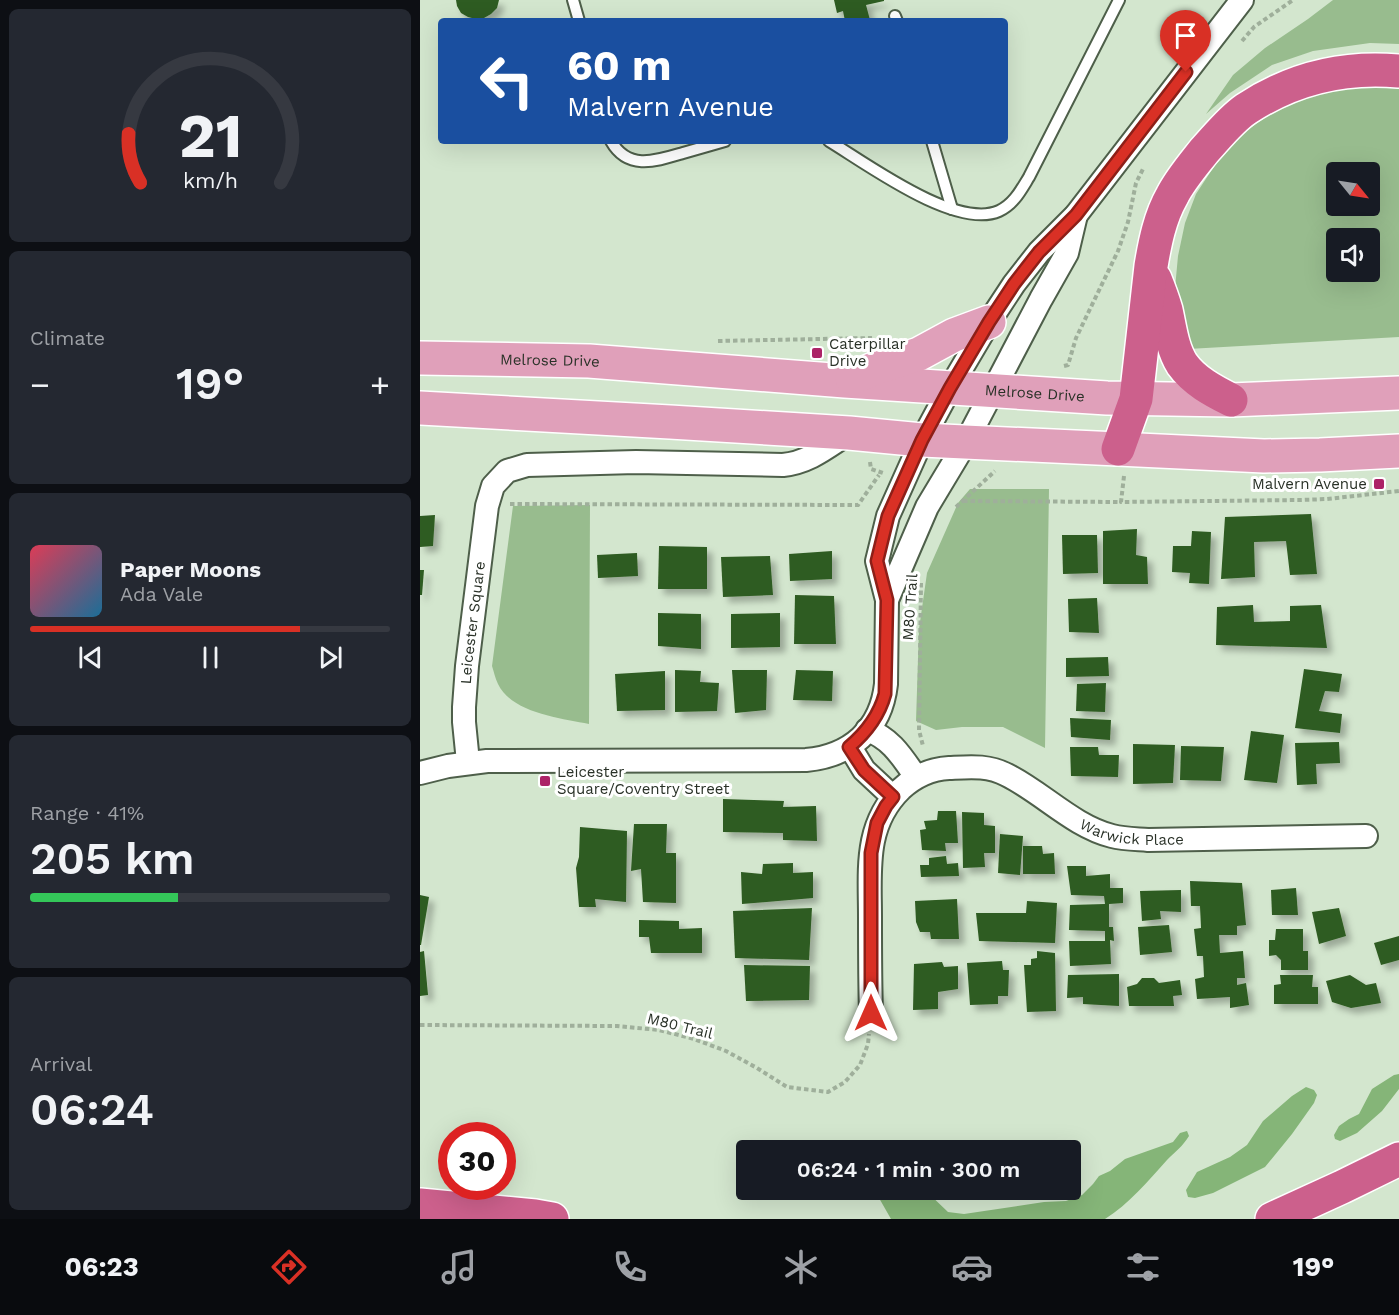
<!DOCTYPE html>
<meta charset="utf-8">
<style>
:root{--surface:#171b24;--page:#242831;--text:#f1f3f6;--muted:#9ea1a6;--line:#363941;--accent:#d93025}
body{margin:0;font-family:"Work Sans",sans-serif;background:var(--page);color:var(--text);height:100vh;display:flex;flex-direction:column;font-size:22px;white-space:nowrap}
*{box-sizing:border-box;margin:0}
p{font-size:20px;color:var(--muted)}
.icon{flex:none;width:33px;height:33px;fill:none;stroke:currentColor;stroke-width:2;stroke-linecap:round;stroke-linejoin:round}
.map{position:relative;flex:1;overflow:hidden}
.side{display:flex;flex-direction:column;gap:9px;padding:9px;background:#0d0f14;width:420px}
.side>*{flex:none}
.banner{position:absolute;left:18px;top:18px;width:570px;height:126px;border-radius:6px;box-shadow:0 6px 24px #0002;background:#1a4fa0;color:#fff;overflow:hidden}
.needle{width:39px;rotate:120deg}
.controls{position:absolute;left:906px;top:162px;display:grid;gap:12px}
.controls a{display:grid;place-items:center;width:54px;height:54px;border-radius:6px;background:var(--surface);box-shadow:0 6px 24px #0002;font-size:30px}
.speed{position:absolute;left:18px;top:1122px;display:flex;gap:12px;font-size:30px;font-weight:700;text-align:center}
.speed>*{display:grid;place-content:center;width:78px;height:78px;border-radius:50%;background:var(--surface);box-shadow:0 6px 24px #0002;line-height:1}
.speed .limit{border:9px solid #d22;background:#fff;color:#111}
.pin{position:absolute;display:grid;place-items:center;width:51px;height:51px;color:#fff;margin:-62px -26px;border-radius:50% 50% 50% 0;rotate:-45deg;box-shadow:0 0 6px #0007}
.pin .icon{rotate:45deg}
.me{position:absolute;width:66px;margin:-33px;rotate:0deg;stroke-linejoin:round;filter:drop-shadow(0 0 4px #0008)}
.turn{display:flex;align-items:center;gap:21px;height:126px;padding:0 30px;font-size:27px}
.turn .icon{width:78px;height:78px;stroke-width:2.5}
.turn b{display:block;font-size:42px;line-height:51px}
.big{font-size:45px;font-weight:600;line-height:1.1}
.side .tile{flex:1;display:flex;flex-direction:column;justify-content:center;gap:9px;min-width:0;padding:0 21px;border-radius:9px;background:var(--page)}
.side .dial{align-items:center;gap:0}
.dial svg{height:156px;overflow:visible;fill:none;stroke:var(--line);stroke-width:7;stroke-linecap:round;text-anchor:middle}
.dial text{fill:var(--text);stroke:none}
.song{display:flex;align-items:center;gap:18px}
.cover{width:72px;height:72px;border-radius:9px;background:linear-gradient(135deg,hsl(350 70% 55%),hsl(200 70% 35%))}
.played{height:6px;border-radius:3px;background:linear-gradient(90deg,var(--accent) 75%,var(--line) 75%)}
.keys{display:flex;justify-content:space-around;direction:ltr}
.heat{display:flex;justify-content:space-between;align-items:center;font-size:33px;direction:ltr}
.charge{height:9px;border-radius:4px;background:linear-gradient(90deg,#34c759 41%,var(--line) 0)}
.trip{position:absolute;left:316px;top:1140px;width:345px;height:60px;border-radius:6px;background:var(--surface);box-shadow:0 6px 24px #0002;font-weight:600;line-height:60px;text-align:center}
.tab-bar{display:flex;height:96px;justify-content:space-around;align-items:center;background:#090b0e;color:var(--muted)}
.tab-bar .icon{width:42px;height:42px}
.tab-bar .active{color:var(--accent)}
.tab-bar b{font-size:27px;color:var(--text)}
main{display:flex;flex:1;min-height:0}
.map>svg:first-child{display:block}
.green{fill:#98bc8e;fill-rule:evenodd}
.forest{fill:#85b578}
.building{fill:#2e5b21;filter:url(#shadow)}
.lines{fill:none;stroke-linecap:round;stroke-linejoin:round}
.service-casing{stroke:#4e5f4a;stroke-width:14}
.minor-casing{stroke:#4e5f4a;stroke-width:26}
.primary-casing{stroke:#fff;stroke-width:36}
.motorway-casing{stroke:#fff;stroke-width:36}
.path{stroke:#9faf9b;stroke-width:4;stroke-dasharray:4.5 3;stroke-linecap:butt}
.service{stroke:#fff;stroke-width:10}
.minor{stroke:#fff;stroke-width:22}
.primary{stroke:#e0a0ba;stroke-width:33}
.motorway{stroke:#cc608c;stroke-width:33}
.route-casing{stroke:#8d1f18;stroke-width:15}
.route{stroke:#d93025;stroke-width:10}
.poi-dot{fill:#ac2367;stroke:#fff;stroke-width:2}
.labels{text-anchor:middle;stroke-width:6;stroke-linejoin:round;paint-order:stroke}
.poi-label{font-size:15px;fill:#293127;stroke:#fff;text-anchor:start}
.street-label{font-size:15px;fill:#293127;stroke:#fff}
</style>
<main>
<section class="side">
<div class="tile dial"><svg viewBox="0 0 100 80">
<path d="M14 69A42 42 0 1 1 86 69"/>
<path d="M14 69A42 42 0 0 1 8 44" stroke="#d93025"/>
<text x="50" y="56" font-size="32" font-weight="700">21</text>
<text x="50" y="72" font-size="11">km/h</text>
</svg></div>
<div class="tile"><p>Climate</p>
<div class="heat"><a>−</a><b class="big">19°</b><a>+</a></div>
</div>
<div class="tile">
<div class="song"><i class="cover"></i><div><b>Paper Moons</b><p>Ada Vale</p></div></div>
<div class="played"></div>
<div class="keys"><svg class="icon" aria-label="previous" viewBox="0 0 24 24"><path d="M18 5L8 12l10 7zM5 5v14"/></svg><svg class="icon" aria-label="pause" viewBox="0 0 24 24"><path d="M8 5v14M16 5v14"/></svg><svg class="icon" aria-label="next" viewBox="0 0 24 24"><path d="M6 5l10 7-10 7zM19 5v14"/></svg></div>
</div>
<div class="tile"><p>Range · 41%</p><b class="big">205 km</b><div class="charge"></div></div>
<div class="tile"><p>Arrival</p><b class="big">06:24</b></div>
</section>
<div class="map">
<svg width="979" height="1219" viewBox="0 0 979 1219">
<defs>
<filter id="shadow"><feDropShadow dx="5.5" dy="5.5" stdDeviation="3" flood-color="#0004"/></filter>
</defs>
<rect width="100%" height="100%" fill="#d3e6ce"/>
<g class="green">
<path d="M913,0H979V44L950,43L893,51L852,65L810,93L786,114L813,75L845,48L888,19Z"/>
<path d="M943,84H979V337L768,349L754,299L758,256L765,223L776,194L795,165L819,136L853,112L895,92ZM916,172H950V206H916ZM916,238H950V272H916Z"/>
<path d="M550,489H629L625,748L583,727H542L516,730L496,721L499,629L507,573L538,503Z"/>
<path d="M170,505L169,724C140,718 92,713 78,684C75,678 74,672 72,666L93,506Z"/>
</g>
<g class="forest">
<path d="M979,1074V1089L962,1111L937,1133L920,1141L915,1139L914,1135L919,1126L929,1119L939,1114L952,1089L974,1075Z"/>
<path d="M886,1087L894,1090L897,1095L894,1103L872,1134L845,1167L793,1193L775,1198L768,1197L766,1190L777,1172L810,1157L827,1145L843,1121L872,1096Z"/>
<path d="M767,1131L769,1136C763,1146 755,1152 747,1160C728,1181 709,1204 685,1219H471L459,1198L465,1190H505L528,1212L544,1214L624,1202L646,1201L662,1195L673,1184L679,1176L690,1171L705,1159L753,1142L760,1133Z"/>
</g>
<g class="building">
<path d="M36,0H79L77,8L71,14L64,18L56,19L48,17L41,13L37,6Z"/>
<path d="M414,0H464V1L446,5L450,20L448,21H425L423,11L417,13Z"/>
<path d="M891,514L897,574L870,575L866,541L834,542L835,577L801,579L805,517Z"/>
<path d="M15,515L13,546L0,547V516Z"/>
<path d="M717,529L716,555L727,557L728,584H683V531Z"/>
<path d="M772,531L791,532L789,584L769,583L770,573L752,572L753,546H771Z"/>
<path d="M642,535H677L678,573L643,574Z"/>
<path d="M239,546L287,547V589H238Z"/>
<path d="M412,551V579L370,581L369,554Z"/>
<path d="M217,553L218,576L178,578L177,555Z"/>
<path d="M350,556L353,595L303,597L301,557Z"/>
<path d="M0,570H4L2,595H0Z"/>
<path d="M375,595L414,596L416,644H374Z"/>
<path d="M677,598L679,633L649,632L648,599Z"/>
<path d="M833,605L834,622L870,621V606L901,605L907,648L796,645L797,607Z"/>
<path d="M238,613L281,614V649L238,646Z"/>
<path d="M360,613V647L311,648V614Z"/>
<path d="M688,657L689,676L646,677V658Z"/>
<path d="M884,669L922,674L919,692L905,691L899,711L922,714L920,733L875,728Z"/>
<path d="M255,670L281,671L280,682L299,683L297,711L255,712Z"/>
<path d="M312,670H347L346,710L315,713Z"/>
<path d="M376,670L413,671L412,701L373,700Z"/>
<path d="M245,671V710L197,711L195,674Z"/>
<path d="M686,683L685,712L656,711L657,684Z"/>
<path d="M650,718L691,720L690,740L651,737Z"/>
<path d="M831,731L864,735L857,783L824,780Z"/>
<path d="M919,742L920,763L896,764L897,784L877,785L875,743Z"/>
<path d="M713,744L755,745L753,783L713,784Z"/>
<path d="M761,746L804,747L801,781L760,780Z"/>
<path d="M650,747H678L679,755H699L698,777L651,776Z"/>
<path d="M303,799L364,801L363,807L396,806L397,841L363,840V833L303,832Z"/>
<path d="M518,811H536L538,843H525L526,851L502,850L500,830L506,829L504,821L517,820Z"/>
<path d="M542,812L564,813V825L575,826V853H564L565,867L543,868Z"/>
<path d="M214,824H247L246,853H256V903L223,902L221,869L211,871Z"/>
<path d="M160,827L207,831L206,902L175,899L176,907H159L156,868L159,857Z"/>
<path d="M580,834L603,836L600,875L578,873Z"/>
<path d="M603,846H622L623,854L634,853L635,874H603Z"/>
<path d="M526,856L527,864L538,863L539,876L501,877L500,865H509V858Z"/>
<path d="M373,863V873L393,872V898L322,904L321,872L342,874L343,864Z"/>
<path d="M647,866H666V876L690,874V888H703V903L689,904V927H693L694,941L690,940L691,964L650,966L649,941H685V931L649,930L650,905L685,904L684,896L651,895Z"/>
<path d="M770,881L822,883L826,925L817,926V935H799L800,953L823,951L825,978H817V985L826,983L829,1005L810,1008V997L777,999L775,979L784,977L783,956H777L774,929L781,928L780,906H771Z"/>
<path d="M876,888L878,915H852L851,890Z"/>
<path d="M761,890V912L740,911L741,919L722,921L720,891Z"/>
<path d="M0,895L9,897L1,945H0Z"/>
<path d="M537,899L539,939H511L510,932H500L496,922L495,901Z"/>
<path d="M607,901L637,903L635,943L559,941L556,913H606Z"/>
<path d="M392,908L389,960L315,958L313,911Z"/>
<path d="M919,908L926,936L899,944L892,912Z"/>
<path d="M219,920L259,921V929L282,928V953H231L229,937H219Z"/>
<path d="M749,925L752,952L720,955L718,927Z"/>
<path d="M856,929H883V951H888V970H861V960L856,955L849,956V940H855Z"/>
<path d="M979,936V960L961,965L954,943Z"/>
<path d="M4,951L8,995L0,996V952Z"/>
<path d="M617,951L635,953L636,1011L607,1012L604,965H611V959L617,958Z"/>
<path d="M582,961L583,970H589L588,996H578V1004L550,1005L547,963Z"/>
<path d="M522,962L524,967L538,966V989L518,992V1009L493,1010L494,964Z"/>
<path d="M324,965L390,966L389,1000L326,1001Z"/>
<path d="M699,974V1006L663,1004V997L647,998L648,975Z"/>
<path d="M860,975H893L892,987H898V1004H854V985L861,984Z"/>
<path d="M930,975L946,985L956,983L961,1003L931,1008L912,1002L906,981Z"/>
<path d="M722,978H734L739,983L760,980L762,995L753,996L754,1006H709L707,987L717,984Z"/>
</g>
<g class="lines">
<defs>
<g id="service">
<path d="M153,0L159,21"/>
<path d="M475,16L477,21"/>
<path d="M191,141C208,171 236,161 263,153C277,149 291,145 305,141"/>
<path d="M409,141C447,164 536,230 579,211C594,204 601,190 609,177L699,0"/>
<path d="M512,141L532,209"/>
</g>
<g id="minor">
<path d="M467,600L507,507L546,442L621,299L647,253L656,215"/>
<path d="M447,730C471,738 482,757 496,777"/>
<path d="M430,747L444,770L473,797"/>
<path id="s1" d="M48,762L44,722V707L47,666L67,506L73,486L87,471L107,465L216,462L363,465C390,462 407,447 429,433"/>
<path d="M0,773L28,766L67,761L386,760C430,756 461,730 466,684L467,600L457,561L468,516L502,440L530,388L569,322L594,284L619,252L656,215L822,0"/>
<path id="s2" d="M451,1013C450,981 450,949 450,917C450,870 444,825 481,789C495,776 510,769 529,768C550,767 568,765 587,775C623,793 653,826 692,836C704,839 716,839 728,840L946,836"/>
</g>
<g id="primary">
<path id="s3" d="M0,358L169,361L425,381L687,398L811,400L979,393"/>
<path d="M432,378L456,368L499,354L534,335L569,322"/>
<path d="M0,408L250,422L429,433L502,440L698,449L844,456L900,455L979,451"/>
</g>
<g id="motorway">
<path d="M735,279C739,289 743,300 746,310C750,328 752,348 762,364C774,381 793,391 811,400"/>
<path d="M698,449L716,399L731,266C735,242 740,217 752,196C760,180 773,165 784,151C797,137 810,120 826,109C873,78 924,66 979,71"/>
<path d="M0,1205L115,1216L132,1219"/>
<path d="M852,1219L922,1187L979,1159"/>
</g>
</defs>
<use href="#service" class="service-casing"/>
<use href="#minor" class="minor-casing"/>
<use href="#primary" class="primary-casing"/>
<use href="#motorway" class="motorway-casing"/>
<g class="path">
<path d="M822,41L834,27L873,0"/>
<path d="M298,341L452,338"/>
<path d="M644,366L648,365L656,338L698,251L708,222L716,183L724,167"/>
<path d="M450,462L451,469L463,473"/>
<path d="M704,476L701,502L881,500L907,499L979,491"/>
<path d="M543,501L701,502"/>
<path d="M90,504L438,505L459,475"/>
<path d="M536,507L575,471"/>
<path d="M501,583L499,730L503,746"/>
<path d="M0,1025L197,1026L239,1030L274,1039L306,1051L337,1068L367,1087L408,1092L425,1082L440,1065L448,1044L449,1034"/>
</g>
<use href="#service" class="service"/>
<use href="#minor" class="minor"/>
<use href="#primary" class="primary"/>
<use href="#motorway" class="motorway"/>
</g>
<g class="lines">
<defs>
<path id="route" d="M451,1013V853L457,823L466,806L473,797L444,770L429,747C447,732 459,716 465,694L467,600L457,561L468,516L502,440L530,388L569,322L594,284L619,252L656,215L766,72"/>
</defs>
<use href="#route" class="route-casing"/>
<use href="#route" class="route"/>
</g>
<g class="poi-dot">
<rect x="391" y="347" width="12" height="12" rx="3"/>
<rect x="953" y="478" width="12" height="12" rx="3"/>
<rect x="119" y="775" width="12" height="12" rx="3"/>
</g>
<g class="labels">
<g class="poi-label">
<text x="409" y="349">Caterpillar<tspan x="409" dy="17">Drive</tspan></text>
<text x="947" y="489" text-anchor="end">Malvern Avenue</text>
<text x="137" y="777">Leicester<tspan x="137" dy="17">Square/Coventry Street</tspan></text>
</g>
<g class="street-label">
<text dy="5" stroke="none"><textPath href="#s3" startOffset="130">Melrose Drive</textPath></text>
<text dy="5" stroke="none"><textPath href="#s3" startOffset="616">Melrose Drive</textPath></text>
<text transform="translate(490 607) rotate(-86)" y="5">M80 Trail</text>
<text dy="5" stroke="none"><textPath href="#s1" startOffset="140">Leicester Square</textPath></text>
<text dy="5" stroke="none"><textPath href="#s2" startOffset="486">Warwick Place</textPath></text>
<text transform="translate(260 1026) rotate(14)" y="5">M80 Trail</text>
</g>
</g>
</svg>
<div class="controls">
<a><svg class="needle" viewBox="-14 -14 28 28"><path d="M0-13l5 13h-10z" fill="#e53935"/><path d="M0 13l5-13h-10z" fill="#9ea1a6"/></svg></a>
<a><svg class="icon" aria-label="sound" viewBox="0 0 24 24"><path d="M4 9h4l5-4v14l-5-4H4zM17 9q2 3 0 6"/></svg></a>
</div>
<div class="speed"><div class="limit">30</div></div>
<div class="pin" style="left:766px;top:72px;background:#d93025"><svg class="icon" aria-label="arrive" viewBox="0 0 24 24"><path d="M6 21V4h12l-3 4 3 4H6"/></svg></div>
<svg class="me" style="left:451px;top:1013px" viewBox="-20 -20 40 40"><path d="M0-17L14 15 0 8-14 15z" fill="#d93025" stroke="#fff" stroke-width="4"/></svg>
<div class="trip">06:24 · 1 min · 300 m</div>
<div class="banner">
<div class="turn"><svg class="icon" aria-label="left" viewBox="0 0 24 24"><path d="M17 20v-9H6M10 6l-5 5 5 5"/></svg><div><b>60 m</b>Malvern Avenue</div></div>
</div>
</div>
</main>
<nav class="tab-bar">
<b>06:23</b>
<svg class="icon active" aria-label="directions" viewBox="0 0 24 24"><path d="M12 3l9 9-9 9-9-9zM9 14v-3h6M13 9l2 2-2 2"/></svg>
<svg class="icon" aria-label="music" viewBox="0 0 24 24"><path d="M9 18V5l10-2v13"/><circle cx="6" cy="18" r="3"/><circle cx="16" cy="16" r="3"/></svg>
<svg class="icon" aria-label="phone" viewBox="0 0 24 24"><path d="M5 4h4l2 5-3 2q2 4 5 5l2-3 5 2v4C11 20 4 13 5 4z"/></svg>
<svg class="icon" aria-label="climate" viewBox="0 0 24 24"><path d="M12 3v18M4 7l16 10M4 17L20 7"/></svg>
<svg class="icon" aria-label="car" viewBox="0 0 24 24"><path d="M5 17H2v-5l4-1 3-4h7l3 4 3 1v5h-3M9 17h6M6 11h13"/><circle cx="7" cy="17" r="2"/><circle cx="17" cy="17" r="2"/></svg>
<svg class="icon" aria-label="filters" viewBox="0 0 24 24"><path d="M4 7h16M4 17h16"/><circle cx="9" cy="7" r="2"/><circle cx="15" cy="17" r="2"/></svg>
<b>19°</b>
</nav>
